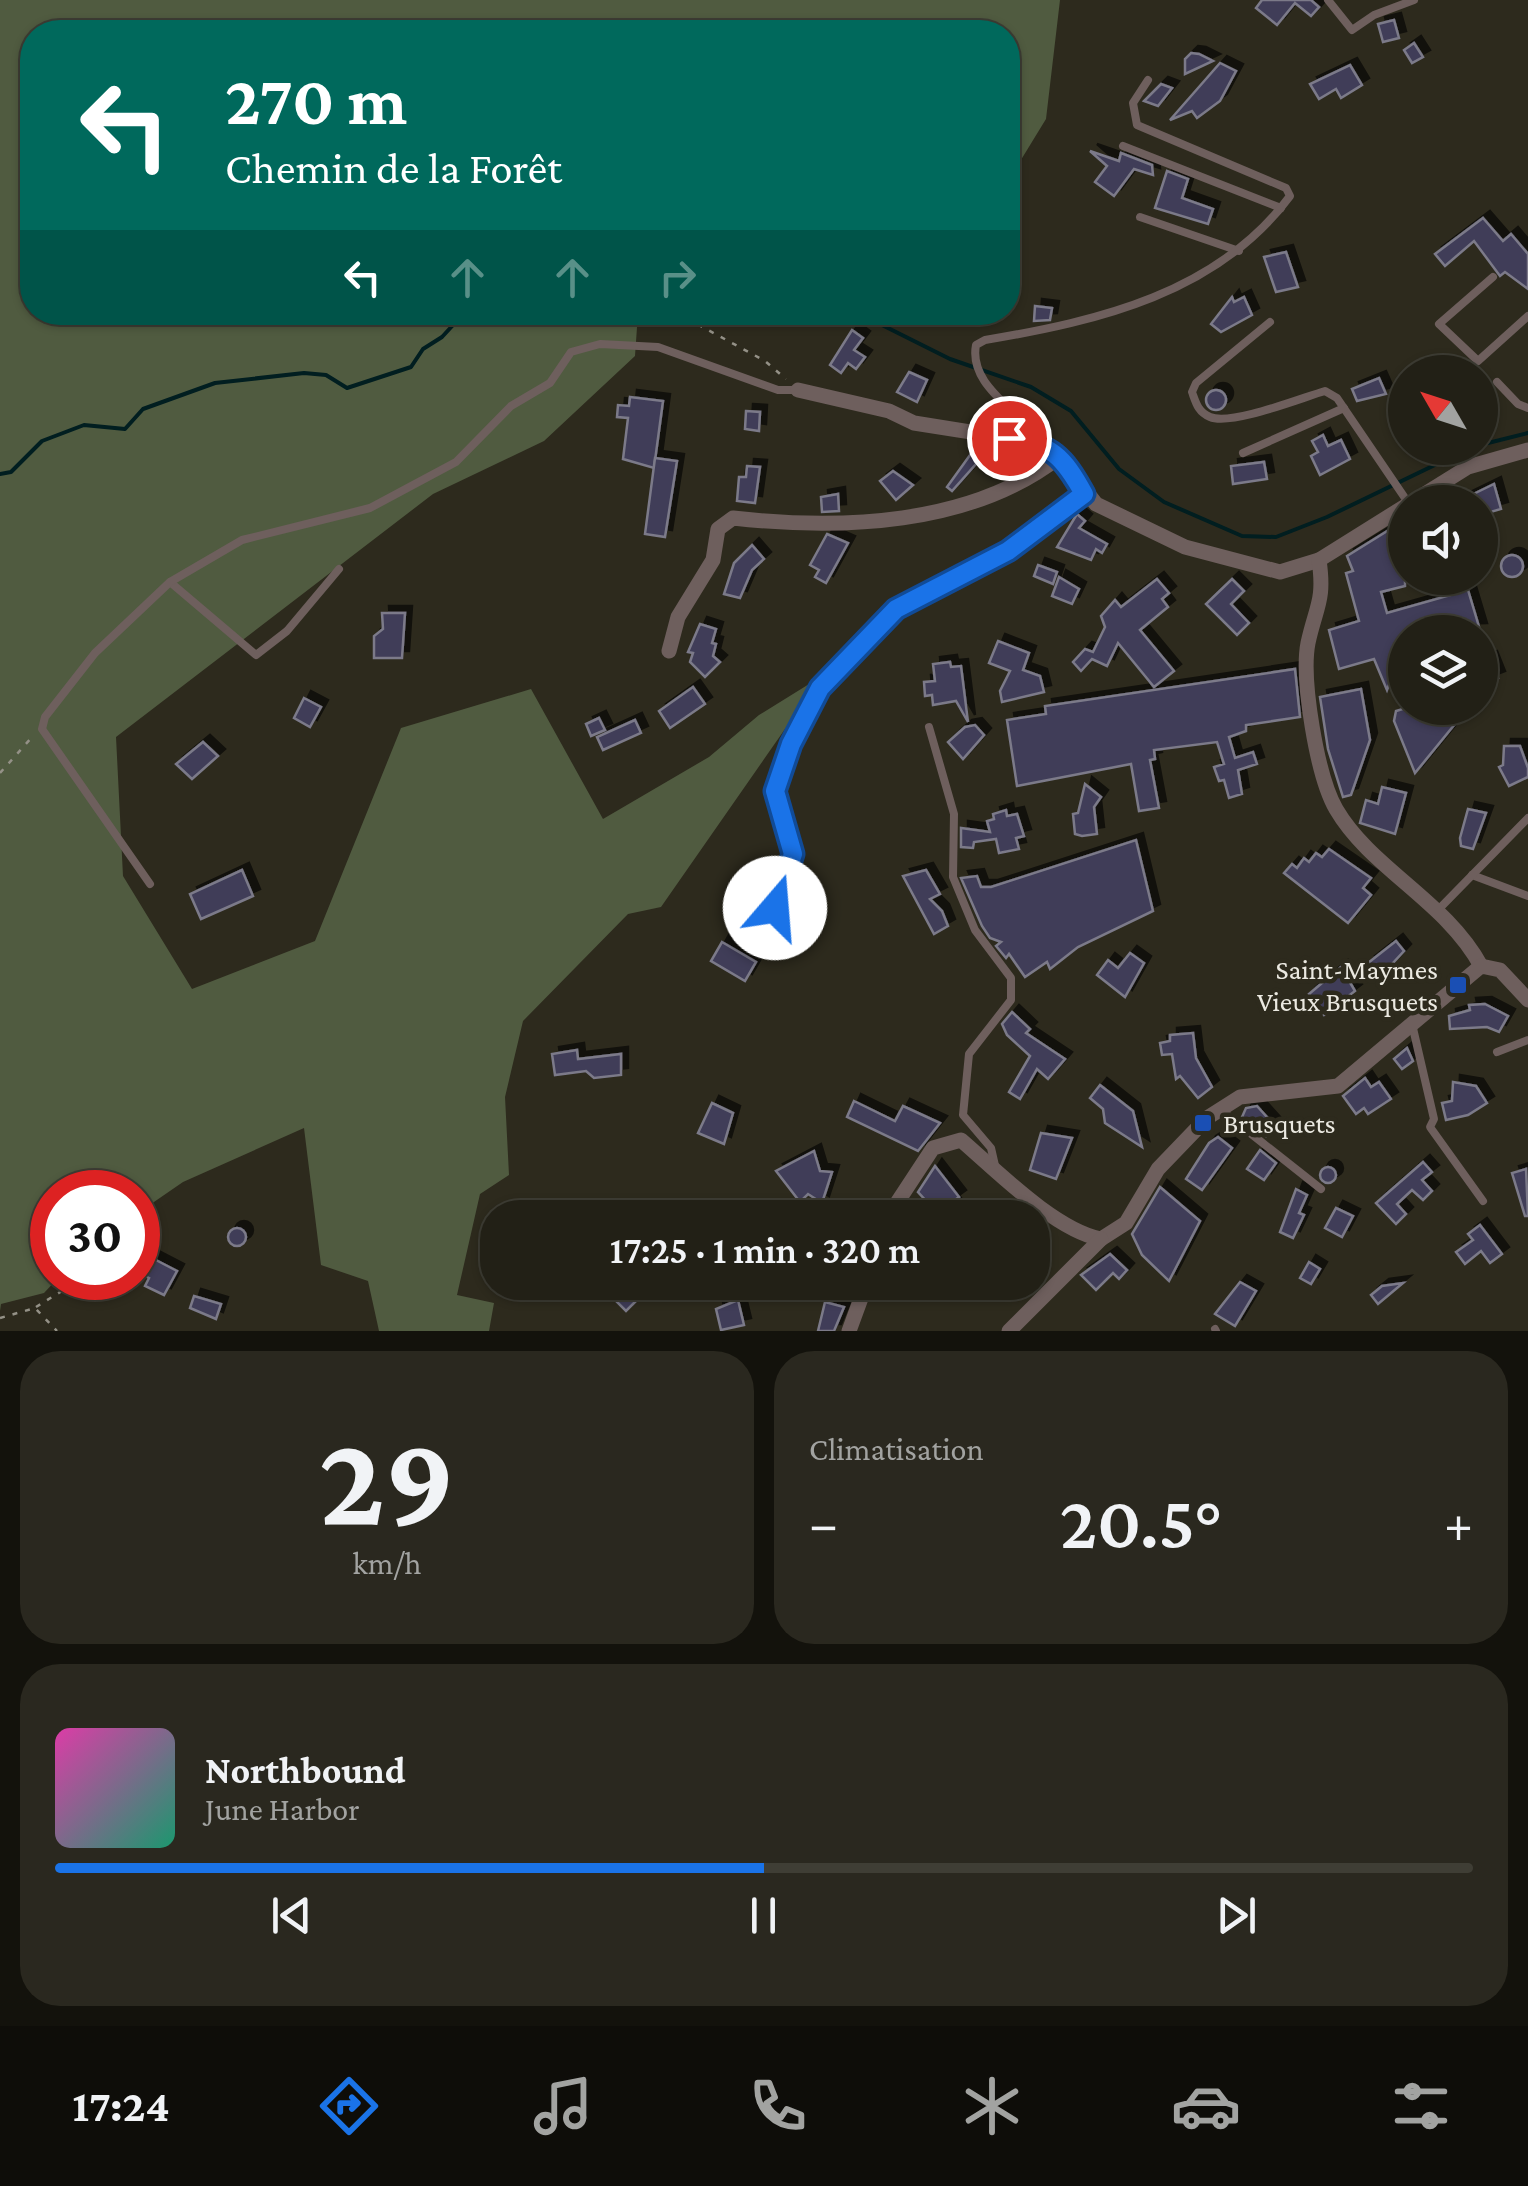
<!DOCTYPE html>
<html lang="fr">
<meta charset="utf-8">
<style>
:root{--surface:#222016;--page:#2a281f;--text:#f1f3f6;--muted:#a2a3a1;--line:#3f3e35;--accent:#1a73e8}
body{margin:0;font-family:"Crimson Pro",serif;background:var(--page);color:var(--text);height:100vh;display:flex;flex-direction:column;font-size:38px;white-space:nowrap}
*{box-sizing:border-box;margin:0}
p{font-size:32px;color:var(--muted)}
.icon{flex:none;width:55px;height:55px;fill:none;stroke:currentColor;stroke-width:2;stroke-linecap:round;stroke-linejoin:round}
.map{position:relative;height:1331px;overflow:hidden}
.drawer{display:flex;flex-direction:column;gap:20px;padding:20px;background:#13120c;flex:1}
.drawer>*{flex:none}
.top-card{position:absolute;left:20px;top:20px;width:1000px;height:305px;border-radius:40px;box-shadow:0 2px 8px #0004,0 0 0 2px var(--line);background:#00695c;color:#fff;overflow:hidden}
.needle{width:65px;rotate:309deg}
.buttons{position:absolute;left:1388px;top:355px;display:grid;gap:20px}
.buttons a{display:grid;place-items:center;width:110px;height:110px;border-radius:50%;background:var(--surface);box-shadow:0 2px 8px #0004,0 0 0 2px var(--line);font-size:50px}
.speed{position:absolute;left:30px;top:1170px;display:flex;gap:20px;font-size:50px;font-weight:700;text-align:center}
.speed>*{display:grid;place-content:center;width:130px;height:130px;border-radius:50%;background:var(--surface);box-shadow:0 2px 8px #0004,0 0 0 2px var(--line);line-height:1}
.speed .limit{border:15px solid #d22;background:#fff;color:#111}
.pin{position:absolute;display:grid;place-items:center;width:85px;height:85px;color:#fff;margin:-42px;border:5px solid #fff;border-radius:50%;box-shadow:0 2px 10px #0007}
.me{position:absolute;width:110px;margin:-55px;rotate:18deg;stroke-linejoin:round;filter:drop-shadow(0 0 8px #0008)}
.turn{display:flex;align-items:center;gap:35px;height:210px;padding:0 40px;font-size:45px}
.turn .icon{width:130px;height:130px;stroke-width:2.5}
.turn b{display:block;font-size:70px;line-height:85px}
.lanes{display:flex;align-items:center;height:95px;padding:0 40px;background:#0003;justify-content:center;gap:50px;direction:ltr}
.lanes .off{opacity:.35}
.big{font-size:75px;font-weight:600;line-height:1.1}
.drawer .card{flex:1;display:flex;flex-direction:column;justify-content:center;gap:15px;min-width:0;padding:0 35px;border-radius:40px;background:var(--page)}
.drawer .dial{align-items:center;gap:0}
.dial b{font-size:130px;line-height:1}
.song{display:flex;align-items:center;gap:30px}
.cover{width:120px;height:120px;border-radius:15px;background:linear-gradient(135deg,hsl(320 70% 55%),hsl(160 70% 35%))}
.played{height:10px;border-radius:5px;background:linear-gradient(90deg,var(--accent) 50%,var(--line) 50%)}
.keys{display:flex;justify-content:space-around;direction:ltr}
.heat{display:flex;justify-content:space-between;align-items:center;font-size:55px;direction:ltr}
.drawer .tiles{flex:1;display:grid;gap:20px;grid-template-columns:1fr 1fr}
.card:last-child{grid-column:span 2}
.trip{position:absolute;left:480px;top:1200px;width:570px;height:100px;border-radius:40px;background:var(--surface);box-shadow:0 2px 8px #0004,0 0 0 2px var(--line);font-weight:600;line-height:100px;text-align:center}
.dock{display:flex;height:160px;justify-content:space-around;align-items:center;background:#0e0d09;color:var(--muted)}
.dock .icon{width:70px;height:70px}
.dock .selected{color:var(--accent)}
.dock b{font-size:45px;color:var(--text)}
.map>svg:first-child{display:block}
.forest{fill:#505b40}
.lines{fill:none;stroke-linecap:round;stroke-linejoin:round}
.stream{stroke:#011e20;stroke-width:4}
.building{fill:#403e58;stroke:#7b7a89;stroke-width:2.5;filter:url(#shadow)}
.path{stroke:#949187;stroke-width:2.5;stroke-dasharray:5 8;stroke-linecap:butt}
.lane{stroke:#6e5f5d;stroke-width:8}
.street{stroke:#6e5f5d;stroke-width:15}
.route-casing{stroke:#114b97;stroke-width:25}
.route{stroke:#1a73e8;stroke-width:18}
.transit-dot{fill:#1a4fb4;stroke:#2d2a1d;stroke-width:4}
.labels{text-anchor:middle;stroke-width:9;stroke-linejoin:round;paint-order:stroke}
.poi-label{font-size:28px;fill:#ebe9e1;stroke:#2d2a1d;text-anchor:end}
</style>
<div class="map">
<svg width="1528" height="1331" viewBox="0 0 1528 1331">
<defs>
<filter id="shadow"><feDropShadow dx="7" dy="-7" stdDeviation="0" flood-color="#0009"/></filter>
</defs>
<rect width="100%" height="100%" fill="#2d2a1d"/>
<path class="forest" d="M0,0H1060L1046,119L1008,181V32H32V312L638,313L635,356L544,441L433,494L116,737L123,876L192,989L315,941L401,728L531,689L603,819L709,757L759,715L822,676L661,907L628,914L523,1021L505,1097L509,1175L480,1194L457,1295L494,1303L489,1331H379L368,1281L321,1265L304,1128L183,1182L138,1213V1192H52V1278H58L44,1293L1,1304L0,1311Z"/>
<g class="lines">
<g class="stream">
<path d="M856,312L950,359L1031,387L1071,411L1119,469L1164,502L1242,536L1276,537L1327,517L1470,448"/>
<path d="M1480,445L1528,433"/>
<path d="M0,474L11,472L42,441L84,425L125,429L143,409L215,383L304,373L326,375L347,388L411,367L423,349L442,337L465,312"/>
</g>
</g>
<g class="building">
<path d="M1262,0H1311L1319,7L1311,16L1295,3L1277,25L1256,8Z"/>
<path d="M1394,20L1399,38L1383,42L1378,24Z"/>
<path d="M1414,43L1423,57L1412,63L1404,50Z"/>
<path d="M1191,53L1199,54L1213,61L1185,74V59Z"/>
<path d="M1220,63L1236,71L1220,101L1197,118L1192,111L1170,120Z"/>
<path d="M1350,65L1362,85L1341,98L1336,89L1319,99L1310,84Z"/>
<path d="M1161,84L1172,88L1158,106L1144,101Z"/>
<path d="M1090,151L1119,161L1121,153L1152,165L1153,175L1134,169L1114,196L1095,182L1107,166Z"/>
<path d="M1167,171L1188,179L1182,198L1213,209L1208,224L1155,208Z"/>
<path d="M1483,218L1503,241L1511,234L1528,254V289L1505,272L1500,276L1474,241L1445,266L1435,254Z"/>
<path d="M1286,252L1298,287L1276,292L1264,257Z"/>
<path d="M1232,297L1234,302L1244,297L1252,315L1221,332L1211,324Z"/>
<path d="M1035,306L1052,308L1050,320L1034,321Z"/>
<path d="M852,330L863,338L854,350L865,357L856,369L848,363L841,373L830,365Z"/>
<path d="M909,372L927,380L917,402L897,392Z"/>
<path d="M1379,378L1386,394L1357,401L1352,389Z"/>
<circle cx="1216" cy="400" r="10"/>
<path d="M630,397L663,401L654,468L623,459L628,418L617,417L618,405L629,406Z"/>
<path d="M746,411L760,412L759,431L745,429Z"/>
<path d="M1323,435L1328,446L1341,440L1350,459L1320,475L1311,456L1318,452L1312,441Z"/>
<path d="M978,444L991,447L952,491L947,487Z"/>
<path d="M655,458L677,461L665,537L645,534Z"/>
<path d="M1264,462L1267,479L1233,484L1231,466Z"/>
<path d="M747,466L760,467L755,503L737,501L739,477H746Z"/>
<path d="M893,471L913,485L896,500L880,481Z"/>
<path d="M1494,484L1501,509L1480,515V502H1457Z"/>
<path d="M838,494L839,511L822,512L821,497Z"/>
<path d="M1077,514L1085,521L1079,528L1107,544L1102,553L1096,549L1091,560L1057,547Z"/>
<path d="M1405,520V586L1381,592L1387,613L1468,590L1480,630L1405,632V667L1397,671L1401,680L1390,682L1387,690L1374,659L1339,669L1329,630L1359,621L1346,573L1353,571L1347,556Z"/>
<path d="M827,534L848,543L826,583L815,577L819,570L810,565Z"/>
<path d="M752,545L764,559L752,570L740,598L724,594L734,563Z"/>
<circle cx="1512" cy="566" r="11"/>
<path d="M1038,565L1057,572L1053,584L1034,576Z"/>
<path d="M1059,577L1079,589L1072,604L1052,596Z"/>
<path d="M1157,579L1169,593L1162,599L1168,607L1140,630L1174,671L1154,687L1118,643L1107,666L1092,659L1081,671L1073,662L1085,649L1093,652L1105,627L1101,616L1115,600L1121,607Z"/>
<path d="M1232,579L1244,591L1231,604L1249,623L1237,635L1206,604Z"/>
<path d="M382,613H405L402,658H374V636L383,629Z"/>
<path d="M700,624L716,629L712,643L716,644L713,656L720,662L705,677L690,662L693,653L688,652Z"/>
<path d="M998,641L1029,653L1023,670L1040,676L1044,692L1002,702L1000,691L1010,671L989,663Z"/>
<path d="M1490,658L1498,678L1480,685V662Z"/>
<path d="M950,662L951,667L961,666L968,722L956,701L933,705L932,695L925,696L924,682L935,681L933,664Z"/>
<path d="M1295,669L1300,717L1246,725V731L1229,737L1235,758L1253,752L1257,764L1238,770L1242,794L1229,798L1224,780L1219,781L1214,767L1224,764L1217,742L1154,750L1155,759L1150,760L1159,808L1139,811L1131,764L1017,786L1007,720L1046,714L1045,706Z"/>
<path d="M693,687L705,704L670,728L659,711Z"/>
<path d="M1361,689L1370,740L1351,795L1343,797L1328,749L1320,697Z"/>
<path d="M304,698L321,707L310,727L294,718Z"/>
<path d="M1406,708H1468L1415,773L1394,721L1396,711Z"/>
<path d="M599,718L605,730L591,736L586,724Z"/>
<path d="M635,720L641,733L603,750L597,737Z"/>
<path d="M975,725L984,735L963,759L948,742L965,727Z"/>
<path d="M203,742L218,756L192,779L176,764Z"/>
<path d="M1504,746H1520L1528,768V777L1509,786L1499,767L1503,765Z"/>
<path d="M1085,784L1101,797L1094,807L1097,834L1082,836L1075,834L1073,814L1078,813Z"/>
<path d="M1382,787L1406,793L1395,834L1360,823L1366,800L1378,804Z"/>
<path d="M1468,809L1486,813L1473,849L1461,846L1460,838Z"/>
<path d="M1006,810L1007,816L1017,814L1024,836L1016,838L1019,849L999,853L996,839L974,842L973,848L961,847V828L990,832L987,821L994,819L993,814Z"/>
<path d="M1136,840L1153,911L1078,947L1050,969L1047,962L1025,977L1009,954L1006,958L996,946L1001,942L990,938L982,926L961,878L977,876L981,887H991Z"/>
<path d="M1329,849L1371,878L1363,888L1371,895L1348,923L1284,873L1292,864L1297,868L1304,858L1309,862L1316,853L1322,857Z"/>
<path d="M242,870L253,896L201,919L190,894Z"/>
<path d="M926,870L940,894L930,899L942,911L948,926L934,934L903,876Z"/>
<path d="M1396,941L1404,951L1379,978L1368,963Z"/>
<path d="M722,942L756,962L745,981L711,961Z"/>
<path d="M1130,953L1144,963L1125,997L1097,975L1108,960L1118,968Z"/>
<path d="M1341,967L1355,991L1324,1015L1309,994Z"/>
<path d="M1485,1004L1508,1016L1499,1032L1487,1027L1450,1029L1449,1016L1470,1010L1469,1005Z"/>
<path d="M1012,1012L1030,1029L1026,1033L1065,1059L1048,1079L1037,1069L1020,1099L1009,1092L1030,1056L1007,1035L1002,1024Z"/>
<path d="M1193,1033L1196,1058L1212,1087L1198,1098L1180,1076L1176,1079L1172,1054L1162,1055L1160,1043L1170,1041V1035Z"/>
<path d="M1407,1048L1413,1061L1402,1069L1394,1059Z"/>
<path d="M577,1050L578,1059L621,1054V1075L594,1078L586,1071L555,1075L552,1054Z"/>
<path d="M1365,1078L1371,1087L1379,1082L1391,1099L1368,1114L1364,1108L1356,1114L1343,1096Z"/>
<path d="M1453,1082L1476,1086L1487,1103L1468,1115L1446,1120L1442,1103L1452,1101Z"/>
<path d="M1100,1085L1133,1111L1142,1147L1105,1123L1103,1109L1090,1098Z"/>
<path d="M854,1101L895,1121L903,1106L940,1123L918,1151L847,1117Z"/>
<path d="M712,1103L733,1113L724,1144L698,1133Z"/>
<path d="M1257,1106L1275,1126L1266,1136L1242,1117L1246,1108Z"/>
<path d="M1041,1133L1072,1138L1056,1179L1030,1170Z"/>
<path d="M1218,1137L1232,1148L1202,1190L1186,1179L1209,1143Z"/>
<path d="M1260,1150L1276,1163L1264,1180L1247,1169Z"/>
<path d="M814,1151L820,1171L832,1172L822,1203L808,1194L800,1202L776,1171Z"/>
<path d="M1423,1162L1432,1172L1422,1180L1432,1191L1423,1200L1412,1190L1397,1204L1406,1214L1396,1224L1376,1203Z"/>
<path d="M935,1166L959,1197L952,1202L956,1208L942,1218L918,1192Z"/>
<circle cx="1328" cy="1175" r="8"/>
<path d="M1526,1169L1528,1216H1525L1512,1173Z"/>
<path d="M1160,1187L1200,1221L1169,1281L1142,1255L1132,1234Z"/>
<path d="M1296,1189L1307,1195L1299,1213L1304,1215L1293,1238L1280,1232Z"/>
<path d="M1336,1208L1353,1216L1342,1237L1325,1228Z"/>
<path d="M1480,1225L1502,1254L1490,1263L1481,1251L1465,1264L1456,1252L1473,1240L1468,1234Z"/>
<circle cx="237" cy="1237" r="9"/>
<path d="M1110,1254L1127,1270L1119,1279L1113,1273L1096,1290L1081,1275Z"/>
<path d="M152,1258L177,1271L164,1295L145,1286L149,1278L143,1275Z"/>
<path d="M1309,1262L1320,1269L1311,1284L1300,1278Z"/>
<path d="M634,1282L648,1289L626,1311L617,1302Z"/>
<path d="M1240,1282L1256,1291L1235,1326L1215,1314Z"/>
<path d="M1403,1283L1378,1304L1371,1295L1382,1286Z"/>
<path d="M194,1296L221,1304L216,1319L190,1308Z"/>
<path d="M738,1300L744,1325L721,1330L716,1309Z"/>
<path d="M825,1302L844,1307L834,1331H818Z"/>
</g>
<g class="lines">
<g class="path">
<path d="M675,312L765,361L786,379"/>
<path d="M0,773L33,736"/>
<path d="M138,1259L155,1249"/>
<path d="M36,1307L83,1278"/>
<path d="M0,1318L35,1308L57,1331"/>
</g>
<g class="lane">
<path d="M1328,0L1352,30L1374,15L1414,0"/>
<path d="M1123,146L1281,208"/>
<path d="M1140,217L1239,251"/>
<path d="M1493,277L1439,324L1478,361L1528,316"/>
<path d="M1270,322L1196,383L1192,392C1196,403 1198,412 1210,417C1231,426 1301,398 1325,391L1337,398L1407,501"/>
<path d="M1497,382L1518,404L1528,408"/>
<path d="M1040,443C1022,411 968,387 976,345L985,340C1099,321 1218,293 1290,196L1286,188L1137,125L1133,103L1148,80"/>
<path d="M1243,453L1344,408"/>
<path d="M170,582L256,655L287,631L339,569"/>
<path d="M929,727L954,814L953,877L975,930L1011,978V1000L969,1054L963,1115L991,1148L996,1170"/>
<path d="M1472,875L1528,896"/>
<path d="M150,884L42,729L45,717L95,653L170,582L242,540L370,508L456,462L511,406L550,383L571,352L600,344L658,347L778,390H798"/>
<path d="M1438,910L1528,818"/>
<path d="M1412,1024L1434,1119L1430,1127L1483,1201"/>
<path d="M1497,1052L1528,1040"/>
<path d="M1221,1110L1321,1189"/>
<path d="M1215,1329L1216,1331"/>
</g>
<g class="street">
<path d="M798,390L889,411L914,423L1040,443L1059,457L1096,504L1185,547L1280,572L1319,560"/>
<path d="M669,651L678,617L713,560L718,529L733,518C840,530 970,526 1059,457"/>
<path d="M775,908L793,854L775,791L791,745L820,688L896,609L1008,551L1084,494"/>
<path d="M1481,966C1446,901 1371,869 1336,809C1317,776 1301,679 1308,643C1316,606 1325,601 1319,560L1468,467L1528,450"/>
<path d="M887,1218L933,1148L961,1140C997,1171 1055,1230 1101,1239L1126,1223L1158,1169L1207,1118L1240,1097L1338,1086L1481,966L1500,970L1528,1000"/>
<path d="M849,1331L867,1282"/>
<path d="M1009,1331L1101,1239"/>
</g>
</g>
<g class="lines">
<defs>
<path id="route" d="M775,908L793,854L775,791L791,744L820,688L896,609L1008,551L1084,494C1063,456 1052,445 1009,438"/>
</defs>
<use href="#route" class="route-casing"/>
<use href="#route" class="route"/>
</g>
<g class="transit-dot">
<rect x="1448" y="975" width="20" height="20" rx="5"/>
<rect x="1193" y="1113" width="20" height="20" rx="5"/>
</g>
<g class="labels">
<g class="poi-label">
<text x="1438" y="979">Saint-Maymes<tspan x="1438" dy="32">Vieux Brusquets</tspan></text>
<text x="1223" y="1133" text-anchor="start">Brusquets</text>
</g>
</g>
</svg>
<div class="buttons">
<a><svg class="needle" viewBox="-14 -14 28 28"><path d="M0-13l5 13h-10z" fill="#e53935"/><path d="M0 13l5-13h-10z" fill="#a2a3a1"/></svg></a>
<a><svg class="icon" aria-label="sound" viewBox="0 0 24 24"><path d="M4 9h4l5-4v14l-5-4H4zM17 9q2 3 0 6"/></svg></a>
<a><svg class="icon" aria-label="layers" viewBox="0 0 24 24"><path d="M12 4l9 5-9 5-9-5zM3 14l9 5 9-5"/></svg></a>
</div>
<div class="speed"><div class="limit">30</div></div>
<div class="pin" style="left:1009px;top:438px;background:#d93025"><svg class="icon" aria-label="arrive" viewBox="0 0 24 24"><path d="M6 21V4h12l-3 4 3 4H6"/></svg></div>
<svg class="me" style="left:775px;top:908px" viewBox="-20 -20 40 40"><circle r="19" fill="#fff"/><path d="M0-13L10 11 0 6-10 11z" fill="#1a73e8"/></svg>
<div class="trip">17:25 · 1 min · 320 m</div>
<div class="top-card">
<div class="turn"><svg class="icon" aria-label="left" viewBox="0 0 24 24"><path d="M17 20v-9H6M10 6l-5 5 5 5"/></svg><div><b>270 m</b>Chemin de la Forêt</div></div>
<div class="lanes"><svg class="icon" aria-label="left" viewBox="0 0 24 24"><path d="M17 20v-9H6M10 6l-5 5 5 5"/></svg><svg class="icon off" aria-label="ahead" viewBox="0 0 24 24"><path d="M12 20V5M6 11l6-6 6 6"/></svg><svg class="icon off" aria-label="ahead" viewBox="0 0 24 24"><path d="M12 20V5M6 11l6-6 6 6"/></svg><svg class="icon off" aria-label="right" viewBox="0 0 24 24"><path d="M7 20v-9h11M14 6l5 5-5 5"/></svg></div>
</div>
</div>
<section class="drawer">
<div class="tiles">
<div class="card dial"><b>29</b><p>km/h</p></div>
<div class="card"><p>Climatisation</p>
<div class="heat"><a>−</a><b class="big">20.5°</b><a>+</a></div>
</div>
<div class="card">
<div class="song"><i class="cover"></i><div><b>Northbound</b><p>June Harbor</p></div></div>
<div class="played"></div>
<div class="keys"><svg class="icon" aria-label="previous" viewBox="0 0 24 24"><path d="M18 5L8 12l10 7zM5 5v14"/></svg><svg class="icon" aria-label="pause" viewBox="0 0 24 24"><path d="M8 5v14M16 5v14"/></svg><svg class="icon" aria-label="next" viewBox="0 0 24 24"><path d="M6 5l10 7-10 7zM19 5v14"/></svg></div>
</div>
</div>
</section>
<nav class="dock">
<b>17:24</b>
<svg class="icon selected" aria-label="directions" viewBox="0 0 24 24"><path d="M12 3l9 9-9 9-9-9zM9 14v-3h6M13 9l2 2-2 2"/></svg>
<svg class="icon" aria-label="music" viewBox="0 0 24 24"><path d="M9 18V5l10-2v13"/><circle cx="6" cy="18" r="3"/><circle cx="16" cy="16" r="3"/></svg>
<svg class="icon" aria-label="phone" viewBox="0 0 24 24"><path d="M5 4h4l2 5-3 2q2 4 5 5l2-3 5 2v4C11 20 4 13 5 4z"/></svg>
<svg class="icon" aria-label="climate" viewBox="0 0 24 24"><path d="M12 3v18M4 7l16 10M4 17L20 7"/></svg>
<svg class="icon" aria-label="car" viewBox="0 0 24 24"><path d="M5 17H2v-5l4-1 3-4h7l3 4 3 1v5h-3M9 17h6M6 11h13"/><circle cx="7" cy="17" r="2"/><circle cx="17" cy="17" r="2"/></svg>
<svg class="icon" aria-label="filters" viewBox="0 0 24 24"><path d="M4 7h16M4 17h16"/><circle cx="9" cy="7" r="2"/><circle cx="15" cy="17" r="2"/></svg>
</nav>
